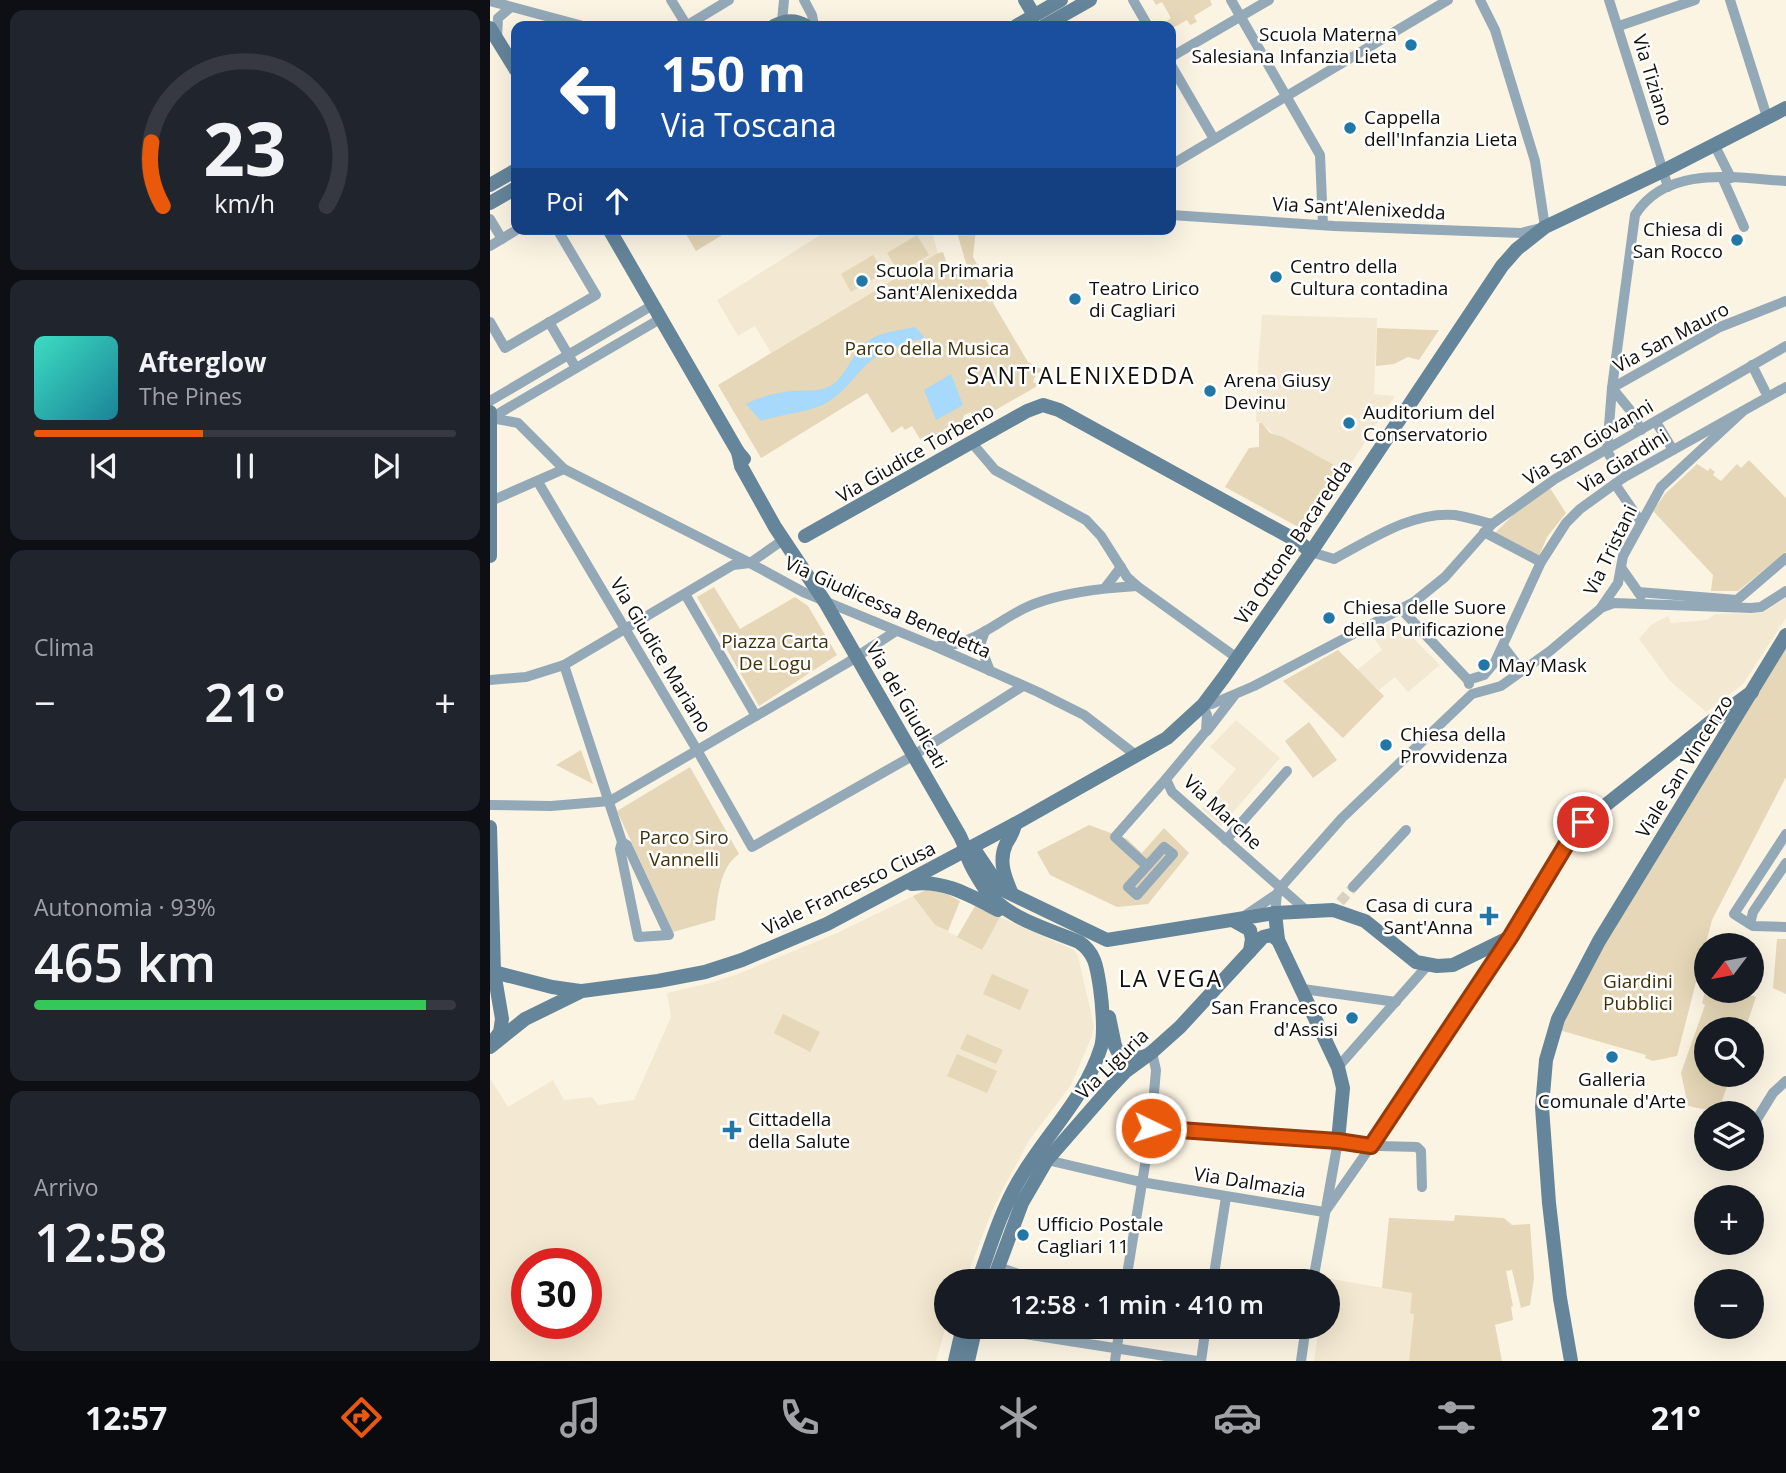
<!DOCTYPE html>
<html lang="it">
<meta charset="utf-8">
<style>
:root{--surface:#171b24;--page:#20242c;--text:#f1f3f6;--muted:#9ea1a6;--line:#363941;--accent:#ea580c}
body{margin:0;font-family:"Open Sans",sans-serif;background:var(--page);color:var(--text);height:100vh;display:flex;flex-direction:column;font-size:26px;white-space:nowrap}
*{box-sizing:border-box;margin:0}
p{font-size:23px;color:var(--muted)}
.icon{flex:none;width:38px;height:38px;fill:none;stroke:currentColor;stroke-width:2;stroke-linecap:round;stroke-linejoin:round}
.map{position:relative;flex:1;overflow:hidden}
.details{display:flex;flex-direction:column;gap:10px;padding:10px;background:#0d0f14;width:490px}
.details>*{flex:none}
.guide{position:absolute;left:21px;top:21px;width:665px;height:214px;border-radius:14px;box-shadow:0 7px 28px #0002;background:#1a4fa0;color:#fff;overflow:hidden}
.needle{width:46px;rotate:238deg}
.controls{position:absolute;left:1204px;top:933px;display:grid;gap:14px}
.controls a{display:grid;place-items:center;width:70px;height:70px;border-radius:50%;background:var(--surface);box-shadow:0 7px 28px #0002;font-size:35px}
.speed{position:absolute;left:21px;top:1248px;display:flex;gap:14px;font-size:35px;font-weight:700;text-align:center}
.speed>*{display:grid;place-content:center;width:91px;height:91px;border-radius:50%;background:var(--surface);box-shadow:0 7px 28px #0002;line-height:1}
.speed .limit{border:10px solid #d22;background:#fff;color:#111}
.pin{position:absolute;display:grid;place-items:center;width:60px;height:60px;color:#fff;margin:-30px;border:4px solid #fff;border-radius:50%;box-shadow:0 2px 7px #0007}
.me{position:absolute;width:77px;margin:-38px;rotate:94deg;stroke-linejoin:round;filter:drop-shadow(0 0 5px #0008)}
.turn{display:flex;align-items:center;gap:24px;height:147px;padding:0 35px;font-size:32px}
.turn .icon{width:91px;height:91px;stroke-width:2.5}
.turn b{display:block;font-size:49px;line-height:60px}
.then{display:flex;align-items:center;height:66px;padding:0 35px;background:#0003;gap:14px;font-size:26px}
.big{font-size:52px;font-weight:600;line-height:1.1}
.details .tile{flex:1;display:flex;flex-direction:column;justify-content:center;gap:10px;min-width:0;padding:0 24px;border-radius:14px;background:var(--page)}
.details .dial{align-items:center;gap:0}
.dial svg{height:182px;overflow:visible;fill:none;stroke:var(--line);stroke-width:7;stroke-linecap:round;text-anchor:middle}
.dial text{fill:var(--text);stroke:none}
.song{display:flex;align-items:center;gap:21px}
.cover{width:84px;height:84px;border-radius:10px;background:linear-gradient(135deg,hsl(170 70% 55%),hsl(190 70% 35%))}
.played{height:7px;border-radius:4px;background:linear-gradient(90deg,var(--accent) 40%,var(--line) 40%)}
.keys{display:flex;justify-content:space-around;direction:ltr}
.heat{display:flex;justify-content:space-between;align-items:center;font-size:38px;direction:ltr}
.charge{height:10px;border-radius:5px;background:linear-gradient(90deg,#34c759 93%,var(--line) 0)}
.trip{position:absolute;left:444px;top:1269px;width:406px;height:70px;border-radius:35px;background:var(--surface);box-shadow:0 7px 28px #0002;font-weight:600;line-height:70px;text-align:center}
.dock{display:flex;height:112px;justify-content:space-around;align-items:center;background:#090b0e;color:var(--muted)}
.dock .icon{width:49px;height:49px}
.dock .on{color:var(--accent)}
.dock b{font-size:32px;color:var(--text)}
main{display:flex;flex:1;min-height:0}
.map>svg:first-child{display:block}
.built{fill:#f3e8d1;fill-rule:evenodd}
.green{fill:#e5d7b7}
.water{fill:#a6d9fb}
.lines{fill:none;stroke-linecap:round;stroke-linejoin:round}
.street-tunnel{stroke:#d9d2c2;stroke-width:10;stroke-dasharray:10 5;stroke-linecap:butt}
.street{stroke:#94a9b8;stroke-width:10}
.secondary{stroke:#65859a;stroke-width:14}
.route-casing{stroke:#983908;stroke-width:18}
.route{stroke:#ea580c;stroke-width:12}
.poi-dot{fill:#2178a7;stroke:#fff;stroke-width:2.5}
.labels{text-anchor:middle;stroke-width:5;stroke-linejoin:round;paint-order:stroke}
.poi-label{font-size:19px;fill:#100e08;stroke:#fff;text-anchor:start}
.street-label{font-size:19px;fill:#100e08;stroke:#fff}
.park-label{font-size:19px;fill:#413106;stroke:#fff}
.quarter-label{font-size:23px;letter-spacing:2px;fill:#100e08;stroke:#fff}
</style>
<main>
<section class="details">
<div class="tile dial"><svg viewBox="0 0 100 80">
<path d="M14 69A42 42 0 1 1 86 69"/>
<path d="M14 69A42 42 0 0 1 9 41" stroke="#ea580c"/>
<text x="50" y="56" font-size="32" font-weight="700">23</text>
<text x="50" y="72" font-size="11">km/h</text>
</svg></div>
<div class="tile">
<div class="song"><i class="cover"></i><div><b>Afterglow</b><p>The Pines</p></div></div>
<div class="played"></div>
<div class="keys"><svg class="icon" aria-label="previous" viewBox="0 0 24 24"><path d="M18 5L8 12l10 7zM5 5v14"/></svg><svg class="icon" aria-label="pause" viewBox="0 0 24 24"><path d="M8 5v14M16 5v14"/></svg><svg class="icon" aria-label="next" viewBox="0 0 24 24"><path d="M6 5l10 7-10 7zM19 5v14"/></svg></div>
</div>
<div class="tile"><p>Clima</p>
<div class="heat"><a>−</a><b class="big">21°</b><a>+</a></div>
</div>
<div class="tile"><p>Autonomia · 93%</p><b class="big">465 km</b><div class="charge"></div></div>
<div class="tile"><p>Arrivo</p><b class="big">12:58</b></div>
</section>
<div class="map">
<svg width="1296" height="1361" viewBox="0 0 1296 1361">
<rect width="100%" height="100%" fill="#fcf4e3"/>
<g class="built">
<path d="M340,229H441L448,253L281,353L265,326L248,336L227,300Z"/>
<path d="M772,315L887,318L884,394L905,396L860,465L852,461L848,467L793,437L786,436L772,423L766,422L768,366Z"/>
<path d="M1296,598V618L1253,684L1216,712L1180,681L1149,639L1161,625L1178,616L1181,623L1217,620L1225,614L1271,613Z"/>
<path d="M905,620L950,665L918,692L905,677L889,690L867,670L892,650L881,633Z"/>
<path d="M746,720L790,758L731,826L712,809L746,769L720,747Z"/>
<path d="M423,896L445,925L492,949L510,917L584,950L588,956L604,1026L602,1036L581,1085L540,1139L517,1181L502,1211L475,1281H457V1323L446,1361H0V1078L18,1107L63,1080L74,1100L102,1097L108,1105L144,1100L181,1017L177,993L220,983L248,974L347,933ZM37,1264H96V1323H37Z"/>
<path d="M837,1278L922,1293L920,1313L924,1314L919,1361H824L829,1327L838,1326Z"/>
</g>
<g class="green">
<path d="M663,0H720L722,5L704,16L707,22L700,25L697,20L681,29L675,22L681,18L672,2L666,5Z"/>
<path d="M193,229H242L206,251Z"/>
<path d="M466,229H486L483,257L506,298L503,303L538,362L553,370L546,374L543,382L549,385L483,423L481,412L473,416L478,425L441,446L437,435L430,439L422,426L415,430L412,426L402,433L377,393L271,458L228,385L448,253L453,252L461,276L478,270Z"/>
<path d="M427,235L439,255L409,273L397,253Z"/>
<path d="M383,255L394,273L361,292L351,274Z"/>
<path d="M887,328L941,330H949L929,360L918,357L904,364L886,366Z"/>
<path d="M769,423H772L780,433L793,437L848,467L810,528L735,487L759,448L769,447Z"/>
<path d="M1259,460L1296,498V552L1248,591H1221L1223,575L1163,511L1175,494L1207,464L1218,471L1220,468L1225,472L1223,475L1231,481L1247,464L1251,468Z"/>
<path d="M1060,488L1076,513L1057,537L1049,556L1005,533L1026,512Z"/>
<path d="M224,587L250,629L305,597L318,606L347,655L269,706L207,597Z"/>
<path d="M1296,648V777L1222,920L1187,1056L1163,1061L1155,1058L1156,1055L1069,1030L1112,944Z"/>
<path d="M848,650L894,696L853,738L793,681Z"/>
<path d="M819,722L847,760L823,778L795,741Z"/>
<path d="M91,750L103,784L66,765Z"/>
<path d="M200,767L249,854C229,868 228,897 225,920L183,932L127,811Z"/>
<path d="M599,825L637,839L652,853L674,828L699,853L658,904L627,907L560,875L547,852Z"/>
<path d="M438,889L459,895L470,901L458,931L445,925L423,896Z"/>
<path d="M485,906L510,917L492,950L467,937Z"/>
<path d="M1287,939H1296V994L1283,988Z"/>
<path d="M502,974L539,990L530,1010L493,994Z"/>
<path d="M1216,987V990L1249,991L1266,997L1256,1027L1251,1025V1029H1216V1074L1241,1075L1228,1112L1198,1106L1191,1073L1215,1005L1212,1003Z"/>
<path d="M293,1014L330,1032L320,1052L284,1033Z"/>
<path d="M477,1034L513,1050L506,1064L470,1049Z"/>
<path d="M467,1054L507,1071L497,1093L457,1076Z"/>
<path d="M965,1215L1014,1218L1022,1225L1040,1224L1044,1278L1040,1305L1031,1308L1022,1270L1016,1271L1023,1306L1021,1307L1023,1320L1005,1325L1012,1361H919L924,1314L920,1313L922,1293L892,1288L899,1218L964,1221Z"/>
</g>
<g class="water">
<path d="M425,327L435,338C415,343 392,350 377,364C364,377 354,392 338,402C317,414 293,413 271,421L256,404C270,397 287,392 303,391C315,390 329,392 340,386C357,377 362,351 378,341C392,331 409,331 425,327Z"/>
<path d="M461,374L473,405L446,420L434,390Z"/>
</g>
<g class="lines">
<path class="street-tunnel" d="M850,902L863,887"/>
<g class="street">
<path d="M181,0L197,26"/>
<path d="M314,0L322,15L324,26"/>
<path d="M643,0L658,26"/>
<path d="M741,0L830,155L833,225"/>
<path d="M1119,0L1178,187"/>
<path d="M1240,0L1277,117"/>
<path d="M0,1L93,26"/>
<path d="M292,22L294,0"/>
<path d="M196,26L239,0"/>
<path d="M1129,26L1205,0"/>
<path d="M7,38L8,18L21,7"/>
<path d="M681,57L779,0"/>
<path d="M681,65L724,139"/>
<path d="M1224,144L1241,178"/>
<path d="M681,165L958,0"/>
<path d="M1232,177L1254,227"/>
<path d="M681,215L844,226L1031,233L1055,227L1045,161L1005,30L990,0"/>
<path d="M0,219L12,239"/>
<path d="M0,246L28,229"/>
<path d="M0,322L15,348L106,295L67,229"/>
<path d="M59,322L86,368"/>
<path d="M1262,365L1275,391"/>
<path d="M1122,388L1230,327L1296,301"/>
<path d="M1122,388L1140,410L1151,430"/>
<path d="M0,401L163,305"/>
<path d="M1,418L28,423L74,469L260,563L315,593L444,646L548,692L594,715L647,756"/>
<path d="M1,418L170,319"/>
<path d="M1166,422L1183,450"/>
<path d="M482,443L505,470L596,520L611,536L637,577L647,586L747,658"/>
<path d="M1133,478L1117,451L1122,388L1145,215C1177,164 1246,178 1296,181"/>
<path d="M48,482L207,750L262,847L424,755L533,686"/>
<path d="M1125,484L1151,522"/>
<path d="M1,501L74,469"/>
<path d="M994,532L1051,562"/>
<path d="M821,552L844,559C880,540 922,511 965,515C977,517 990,521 1002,524"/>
<path d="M1132,569L1151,596"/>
<path d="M615,588L631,567"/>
<path d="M1148,592L1247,600L1296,558"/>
<path d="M195,594L266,716"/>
<path d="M1113,607L1124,603L1261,608L1271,607L1296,591"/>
<path d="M912,610L978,680L979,684"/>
<path d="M495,631L490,645L500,671"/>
<path d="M449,646C485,646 512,616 544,604C575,592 614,588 647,586"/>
<path d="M1013,646L1032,671"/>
<path d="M74,665L132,842L130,849L148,937L179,935L137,845L132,842"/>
<path d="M0,680L36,677L74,665L243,565L260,563L293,540"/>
<path d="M978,680L994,675L1005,662L1051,562L1076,523L1090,509L1133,478L1296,387"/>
<path d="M717,731L744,696"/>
<path d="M0,805L61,806L120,801L357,663L406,631"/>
<path d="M1296,834L1244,914L1263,926L1296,927"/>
<path d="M736,840L797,771"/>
<path d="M657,866L674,847L683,854L647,895L638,887L657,866L625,837L676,779"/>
<path d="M863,887L916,830"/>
<path d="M817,911L682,792L676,779L716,731L717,715L713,705L722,704L764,686L924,602L955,577L1002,524L1065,479L1296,346"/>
<path d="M785,913L787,894L791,887L852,818L982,694L1011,686L1060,651L1110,609L1128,583L1133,556L1171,487L1252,412"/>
<path d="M756,915L787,894"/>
<path d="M1260,924L1263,912L1296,863"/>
<path d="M813,989L906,1002"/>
<path d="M848,1067L937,966"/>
<path d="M1262,1127L1283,1093L1296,1081"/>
<path d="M661,1128L848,1141L823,1281"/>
<path d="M884,1142L890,1146L927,1147L931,1151L932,1187"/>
<path d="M557,1160L651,1182L834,1212"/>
<path d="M837,1209L881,1146"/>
<path d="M508,1267L550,1281"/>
<path d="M636,1281L661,1128L666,1070L662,1052"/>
<path d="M723,1281L736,1197"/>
<path d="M484,1326L707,1361"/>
<path d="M625,1361L630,1326"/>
<path d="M711,1361L716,1326"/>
<path d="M811,1361L816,1326"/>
</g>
<g class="secondary">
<path d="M535,0L544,15"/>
<path d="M284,26C295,20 305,19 316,26"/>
<path d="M526,26L571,0"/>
<path d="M554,26L600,0"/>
<path d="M0,28L26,70"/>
<path d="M0,185L26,170"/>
<path d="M0,203L26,188"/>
<path d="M119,229L248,452L254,459"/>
<path d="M0,412V556"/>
<path d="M248,452L251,466L285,527L335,602L470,836C476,847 475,852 479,861C483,871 490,881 495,889C515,918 558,929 589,942C606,953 607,969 610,988C612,1002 615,1034 611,1047C595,1099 554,1136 528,1182C510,1213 500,1248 488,1281"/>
<path d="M315,536L537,411L553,405L569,410L809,542L821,552"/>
<path d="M0,827L4,972L12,1019L10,1032L2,1043"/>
<path d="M477,849L486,852L511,889L617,940L785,913L843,910L875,921L926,962L947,966L963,965L1020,937"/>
<path d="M422,884C453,879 481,896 508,910"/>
<path d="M522,894C515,878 508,861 516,844C520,837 524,832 525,824"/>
<path d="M785,913L788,940L848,1067L853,1088L848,1141L881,1146L1021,936L1084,833L1093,823L1218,724L1262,692"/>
<path d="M744,921L760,930L762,939L760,951"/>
<path d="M0,971L62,987L90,991"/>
<path d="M619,1017L625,1046L629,1054L643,1059L656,1056"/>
<path d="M0,1047L35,1019L92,991L168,981L215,972L252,960L337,924L525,824L677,738L713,705L734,677L821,552L1012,266L1027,249L1055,227L1173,171L1296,108"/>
<path d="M503,1281L532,1203L557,1160L619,1089L636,1071L662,1052L690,1027L773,937L781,935L788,940"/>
<path d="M465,1361L473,1326"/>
<path d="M478,1361L486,1326"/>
<path d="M1081,1361L1070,1298L1059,1203L1052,1107L1056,1060L1068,1019L1109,941L1296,635"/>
</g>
</g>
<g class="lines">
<defs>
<path id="route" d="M661,1128L848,1141L881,1146L1021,936L1076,845L1093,822"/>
</defs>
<use href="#route" class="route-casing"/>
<use href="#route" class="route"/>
</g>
<g class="poi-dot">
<circle cx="921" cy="45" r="7"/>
<circle cx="860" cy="128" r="7"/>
<circle cx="1247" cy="240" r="7"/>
<circle cx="786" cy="277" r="7"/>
<circle cx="372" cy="281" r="7"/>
<circle cx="585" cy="299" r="7"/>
<circle cx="720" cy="391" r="7"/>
<circle cx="859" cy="423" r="7"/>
<circle cx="839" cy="618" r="7"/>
<circle cx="994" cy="665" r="7"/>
<circle cx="896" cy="745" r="7"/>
<path d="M995.5 905.5h7v7h7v7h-7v7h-7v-7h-7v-7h7z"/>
<circle cx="862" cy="1018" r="7"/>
<circle cx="1122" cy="1057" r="7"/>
<path d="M238.5 1119.5h7v7h7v7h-7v7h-7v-7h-7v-7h7z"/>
<circle cx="533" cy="1235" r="7"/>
</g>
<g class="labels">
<g class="poi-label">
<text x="907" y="41" text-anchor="end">Scuola Materna<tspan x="907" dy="22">Salesiana Infanzia Lieta</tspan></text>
<text x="874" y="124">Cappella<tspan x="874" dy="22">dell'Infanzia Lieta</tspan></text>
<text x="1233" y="236" text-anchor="end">Chiesa di<tspan x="1233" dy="22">San Rocco</tspan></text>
<text x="800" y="273">Centro della<tspan x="800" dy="22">Cultura contadina</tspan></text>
<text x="386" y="277">Scuola Primaria<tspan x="386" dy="22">Sant'Alenixedda</tspan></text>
<text x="599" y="295">Teatro Lirico<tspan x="599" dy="22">di Cagliari</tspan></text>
<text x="734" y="387">Arena Giusy<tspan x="734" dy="22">Devinu</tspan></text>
<text x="873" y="419">Auditorium del<tspan x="873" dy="22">Conservatorio</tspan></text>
<text x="853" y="614">Chiesa delle Suore<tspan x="853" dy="22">della Purificazione</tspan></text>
<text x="1008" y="672">May Mask</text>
<text x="910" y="741">Chiesa della<tspan x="910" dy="22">Provvidenza</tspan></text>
<text x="983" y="912" text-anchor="end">Casa di cura<tspan x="983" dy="22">Sant'Anna</tspan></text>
<text x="848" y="1014" text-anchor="end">San Francesco<tspan x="848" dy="22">d'Assisi</tspan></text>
<text x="1122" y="1086" text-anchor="middle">Galleria<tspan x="1122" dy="22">Comunale d'Arte</tspan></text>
<text x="258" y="1126">Cittadella<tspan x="258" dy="22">della Salute</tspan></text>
<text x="547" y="1231">Ufficio Postale<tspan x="547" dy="22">Cagliari 11</tspan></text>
</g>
<g class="street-label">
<text transform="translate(1163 80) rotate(73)" y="7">Via Tiziano</text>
<text transform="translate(869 208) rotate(3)" y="7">Via Sant'Alenixedda</text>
<text transform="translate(1181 337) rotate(-28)" y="7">Via San Mauro</text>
<text transform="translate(1098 442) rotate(-31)" y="7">Via San Giovanni</text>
<text transform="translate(425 453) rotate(-30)" y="7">Via Giudice Torbeno</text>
<text transform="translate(1133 461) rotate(-32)" y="7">Via Giardini</text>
<text transform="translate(803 542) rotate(-56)" y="7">Via Ottone Bacaredda</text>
<text transform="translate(1120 550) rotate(-64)" y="7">Via Tristani</text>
<text transform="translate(398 607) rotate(24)" y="7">Via Giudicessa Benedetta</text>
<text transform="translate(171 655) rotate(59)" y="7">Via Giudice Mariano</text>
<text transform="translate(417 705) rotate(60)" y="7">Via dei Giudicati</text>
<text transform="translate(1194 766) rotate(-58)" y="7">Viale San Vincenzo</text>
<text transform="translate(733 812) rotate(43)" y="7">Via Marche</text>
<text transform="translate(359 888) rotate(-26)" y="7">Viale Francesco Ciusa</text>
<text transform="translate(622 1064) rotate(-44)" y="7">Via Liguria</text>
<text transform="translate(760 1182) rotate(9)" y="7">Via Dalmazia</text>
</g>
<g class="park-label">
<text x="437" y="355">Parco della Musica</text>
<text x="285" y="648">Piazza Carta<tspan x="285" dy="22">De Logu</tspan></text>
<text x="194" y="844">Parco Siro<tspan x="194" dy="22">Vannelli</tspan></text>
<text x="1148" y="988">Giardini<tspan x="1148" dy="22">Pubblici</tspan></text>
</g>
<g class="quarter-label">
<text x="591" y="384">SANT'ALENIXEDDA</text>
<text x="681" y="987">LA VEGA</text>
</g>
</g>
</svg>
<div class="controls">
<a><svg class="needle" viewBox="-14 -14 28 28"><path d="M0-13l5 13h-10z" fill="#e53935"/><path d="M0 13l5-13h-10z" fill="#9ea1a6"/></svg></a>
<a><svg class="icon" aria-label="search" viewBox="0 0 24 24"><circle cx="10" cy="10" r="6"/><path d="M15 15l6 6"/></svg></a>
<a><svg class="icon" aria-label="layers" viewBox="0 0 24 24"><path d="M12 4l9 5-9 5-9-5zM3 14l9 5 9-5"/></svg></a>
<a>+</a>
<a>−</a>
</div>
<div class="speed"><div class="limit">30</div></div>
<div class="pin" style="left:1093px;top:822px;background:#d93025"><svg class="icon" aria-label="arrive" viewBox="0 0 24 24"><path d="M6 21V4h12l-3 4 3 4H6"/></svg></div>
<svg class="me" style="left:661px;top:1128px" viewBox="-20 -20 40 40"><circle r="17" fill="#ea580c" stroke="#fff" stroke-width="3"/><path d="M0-11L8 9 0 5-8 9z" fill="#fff"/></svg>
<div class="trip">12:58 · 1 min · 410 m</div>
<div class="guide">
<div class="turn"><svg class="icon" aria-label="left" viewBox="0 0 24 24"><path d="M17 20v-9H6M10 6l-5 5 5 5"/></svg><div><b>150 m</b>Via Toscana</div></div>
<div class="then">Poi<svg class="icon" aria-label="ahead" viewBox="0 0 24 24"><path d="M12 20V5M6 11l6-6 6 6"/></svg></div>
</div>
</div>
</main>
<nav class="dock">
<b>12:57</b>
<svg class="icon on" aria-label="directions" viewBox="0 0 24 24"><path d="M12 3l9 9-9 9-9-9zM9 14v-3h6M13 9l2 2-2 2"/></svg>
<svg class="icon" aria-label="music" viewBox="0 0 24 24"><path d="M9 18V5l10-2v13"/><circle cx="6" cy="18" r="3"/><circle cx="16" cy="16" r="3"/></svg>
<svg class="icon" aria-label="phone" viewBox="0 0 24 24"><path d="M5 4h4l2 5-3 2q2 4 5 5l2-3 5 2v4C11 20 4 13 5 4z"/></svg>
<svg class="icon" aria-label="climate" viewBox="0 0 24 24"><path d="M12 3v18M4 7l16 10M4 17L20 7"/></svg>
<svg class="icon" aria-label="car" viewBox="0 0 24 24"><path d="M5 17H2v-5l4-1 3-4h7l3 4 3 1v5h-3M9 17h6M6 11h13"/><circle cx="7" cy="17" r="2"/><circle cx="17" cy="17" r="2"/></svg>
<svg class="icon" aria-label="filters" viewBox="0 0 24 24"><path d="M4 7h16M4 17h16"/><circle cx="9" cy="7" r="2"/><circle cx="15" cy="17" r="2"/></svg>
<b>21°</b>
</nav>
